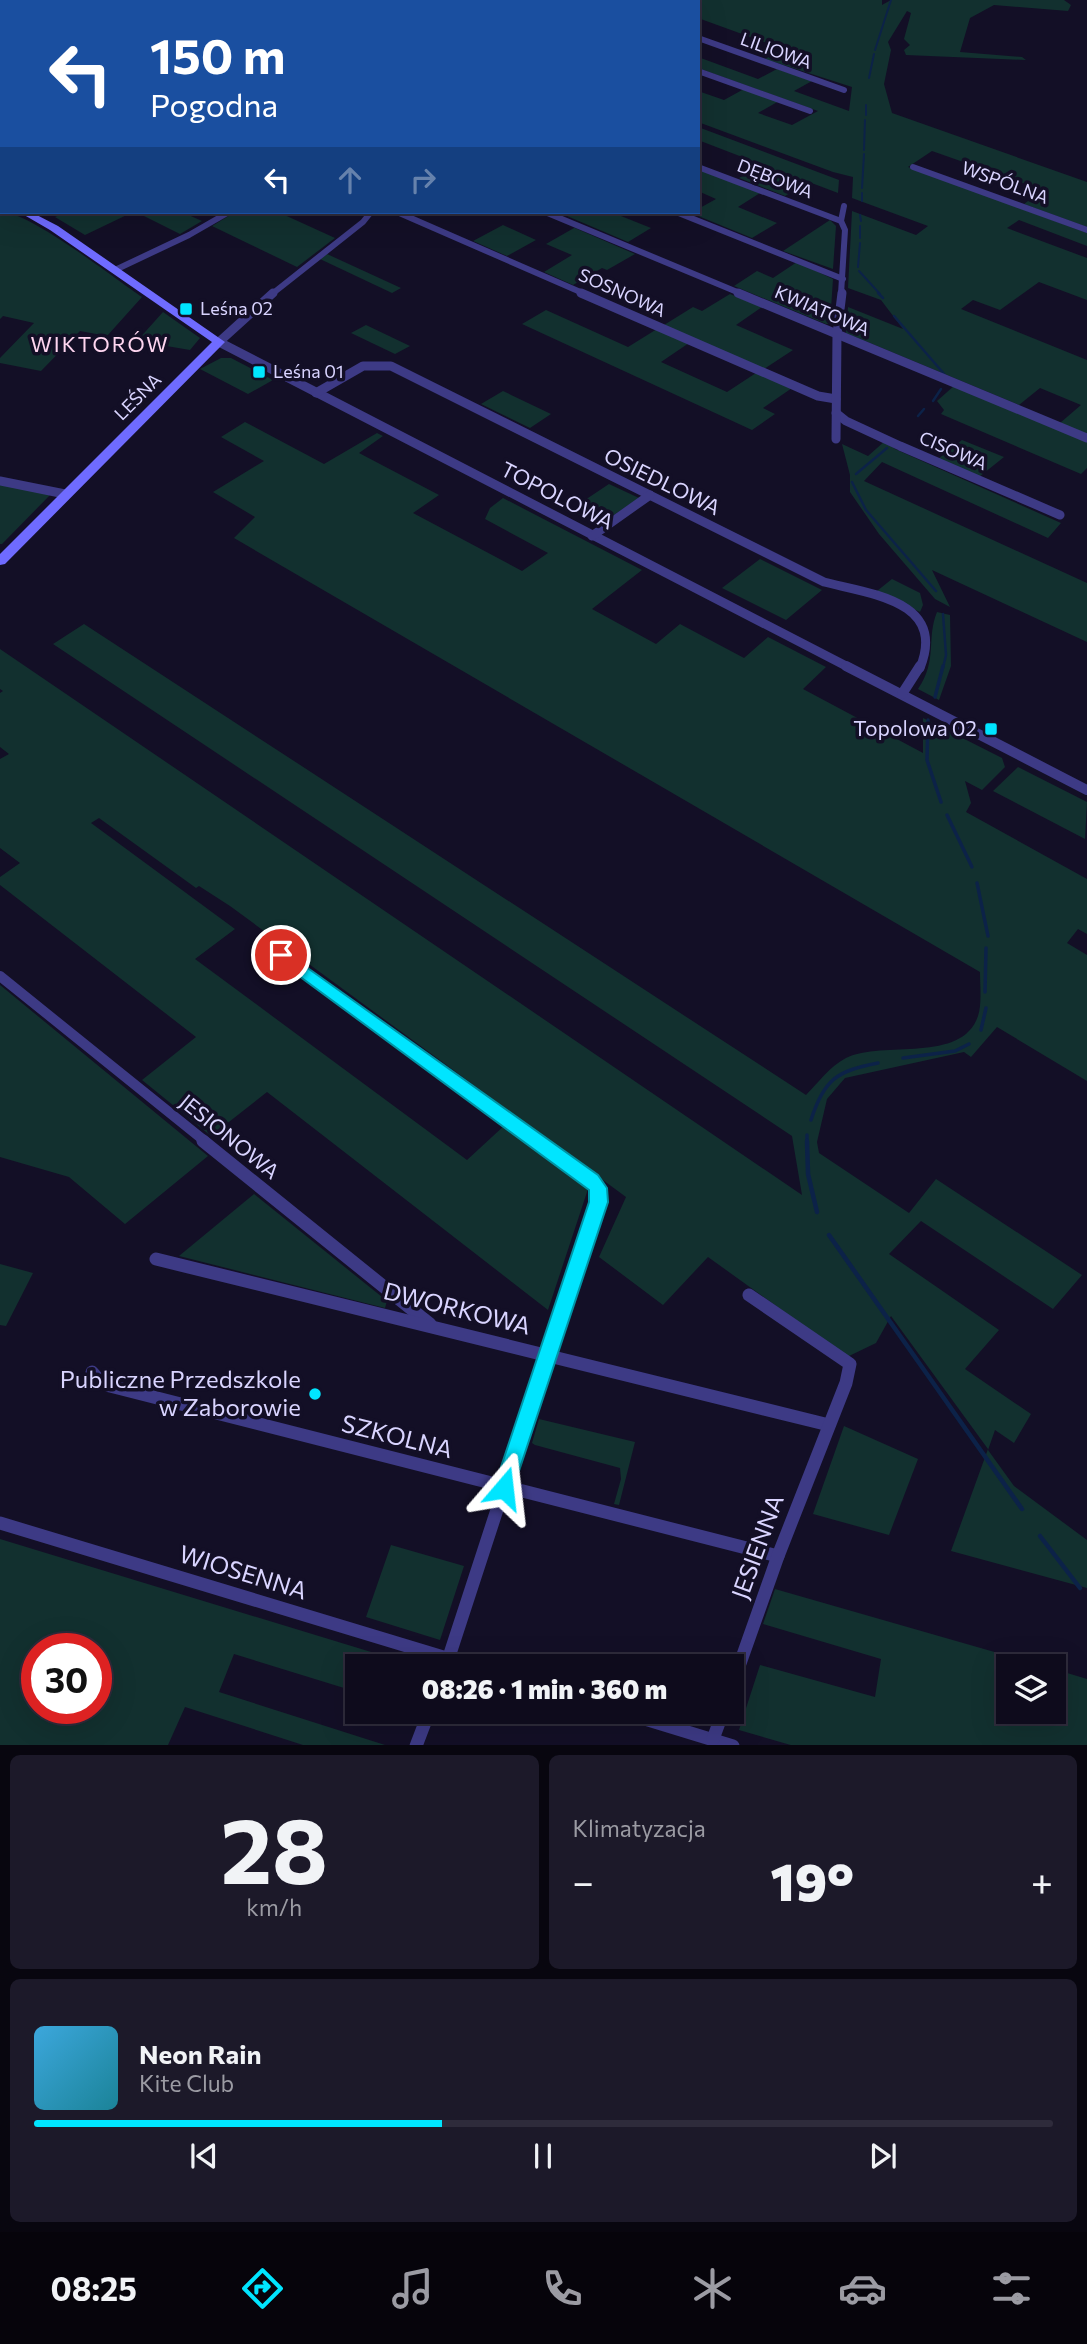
<!DOCTYPE html>
<html lang="pl">
<meta charset="utf-8">
<style>
:root{--surface:#0e0b1c;--page:#1c1929;--text:#f1f3f6;--muted:#9b9ba3;--line:#2e2b3b;--accent:#00e5ff}
body{margin:0;font-family:Commissioner,sans-serif;background:var(--page);color:var(--text);height:100vh;display:flex;flex-direction:column;font-size:26px;white-space:nowrap}
*{box-sizing:border-box;margin:0}
p{font-size:23px;color:var(--muted)}
.icon{flex:none;width:38px;height:38px;fill:none;stroke:currentColor;stroke-width:2;stroke-linecap:round;stroke-linejoin:round}
.map{position:relative;height:1745px;overflow:hidden}
.details{display:flex;flex-direction:column;gap:10px;padding:10px;background:#08060f;flex:1}
.details>*{flex:none}
.banner{position:absolute;left:0px;top:0px;width:700px;height:214px;box-shadow:0 7px 28px #0002,0 0 0 2px var(--line);background:#1a4fa0;color:#fff;overflow:hidden}
.buttons{position:absolute;left:996px;top:1654px;display:grid;gap:14px}
.buttons a{display:grid;place-items:center;width:70px;height:70px;border-radius:0px;background:var(--surface);box-shadow:0 7px 28px #0002,0 0 0 2px var(--line);font-size:35px}
.speed{position:absolute;left:21px;top:1633px;display:flex;gap:14px;font-size:35px;font-weight:700;text-align:center}
.speed>*{display:grid;place-content:center;width:91px;height:91px;border-radius:50%;background:var(--surface);box-shadow:0 7px 28px #0002,0 0 0 2px var(--line);line-height:1}
.speed .limit{border:10px solid #d22;background:#fff;color:#111}
.pin{position:absolute;display:grid;place-items:center;width:60px;height:60px;color:#fff;margin:-30px;border:4px solid #fff;border-radius:50%;box-shadow:0 2px 7px #0007}
.me{position:absolute;width:77px;margin:-38px;rotate:17deg;stroke-linejoin:round;filter:drop-shadow(0 0 5px #0008)}
.turn{display:flex;align-items:center;gap:24px;height:147px;padding:0 35px;font-size:32px}
.turn .icon{width:91px;height:91px;stroke-width:2.5}
.turn b{display:block;font-size:49px;line-height:60px}
.lanes{display:flex;align-items:center;height:66px;padding:0 35px;background:#0003;justify-content:center;gap:35px;direction:ltr}
.lanes .off{opacity:.35}
.big{font-size:52px;font-weight:800;line-height:1.1}
.details .tile{flex:1;display:flex;flex-direction:column;justify-content:center;gap:10px;min-width:0;padding:0 24px;border-radius:10px;background:var(--page)}
.details .dial{align-items:center;gap:0}
.dial b{font-size:91px;line-height:1}
.song{display:flex;align-items:center;gap:21px}
.cover{width:84px;height:84px;border-radius:10px;background:linear-gradient(135deg,hsl(200 70% 55%),hsl(190 70% 35%))}
.played{height:7px;border-radius:4px;background:linear-gradient(90deg,var(--accent) 40%,var(--line) 40%)}
.keys{display:flex;justify-content:space-around;direction:ltr}
.heat{display:flex;justify-content:space-between;align-items:center;font-size:38px;direction:ltr}
.details .tiles{flex:1;display:grid;gap:10px;grid-template-columns:1fr 1fr}
.tile:last-child{grid-column:span 2}
.trip{position:absolute;left:345px;top:1654px;width:399px;height:70px;border-radius:0px;background:var(--surface);box-shadow:0 7px 28px #0002,0 0 0 2px var(--line);font-weight:800;line-height:70px;text-align:center}
.dock{display:flex;height:112px;justify-content:space-around;align-items:center;background:#06040b;color:var(--muted)}
.dock .icon{width:49px;height:49px}
.dock .on{color:var(--accent)}
.dock b{font-size:32px;color:var(--text)}
.map>svg:first-child{display:block}
.green{fill:#12302f;fill-rule:evenodd}
.lines{fill:none;stroke-linecap:round;stroke-linejoin:round}
.stream-far3{stroke:#0c2248;stroke-width:2}
.stream-far2{stroke:#0c2248;stroke-width:2.5}
.stream-far1{stroke:#0c2248;stroke-width:3.5}
.stream{stroke:#0c2248;stroke-width:4.5}
.street-far3{stroke:#3d3a85;stroke-width:6}
.street-far2{stroke:#3d3a85;stroke-width:9}
.street-far1{stroke:#3d3a85;stroke-width:10}
.street{stroke:#3d3a85;stroke-width:13}
.secondary{fill:#6f6bff;fill-rule:evenodd}
.route{fill:#00e5ff;stroke:#0095a6;stroke-width:2}
.poi-dot{fill:#00e5ff;stroke:#130f26;stroke-width:2.5}
.labels{text-anchor:middle;stroke-width:7;stroke-linejoin:round;paint-order:stroke}
.far-street-label{font-size:18px;fill:#d9d4ff;stroke:#130f26}
.far-poi-label{font-size:18px;fill:#d9d4ff;stroke:#130f26;text-anchor:start}
.far-quarter-label{font-size:21px;letter-spacing:2px;fill:#ffd6f0;stroke:#130f26}
.street-label{font-size:21px;fill:#d9d4ff;stroke:#130f26}
.poi-label{font-size:21px;fill:#d9d4ff;stroke:#130f26;text-anchor:end}
.near-street-label{font-size:24px;fill:#d9d4ff;stroke:#130f26}
.near-poi-label{font-size:24px;fill:#d9d4ff;stroke:#130f26;text-anchor:end}
</style>
<div class="map">
<svg width="1087" height="1746" viewBox="0 0 1087 1746">
<rect width="100%" height="100%" fill="#130f26"/>
<g class="green">
<path d="M649,0H882V5L891,0H1064L1071,5L1068,11L994,5L970,18L960,52L1022,57L1026,60L906,55L904,50L910,45L904,39L911,13L907,11L888,42L891,50L884,84L892,113L1087,182V227L1024,204L1043,190L932,151L908,167L1087,233V246L1019,220L1007,228L1087,258V300L1039,282L1000,310L973,300L961,309L1087,360V434L1060,423L1081,405L1040,388L1019,405L846,333L848,307L903,329L881,300L848,288L852,211L916,235L928,226L852,198L853,177L833,172L698,122V91L724,100L744,89L779,101L758,113L792,125L818,111L698,68V57L758,79L777,69L812,81L794,91L849,111L852,87L765,59L783,49L698,18V2Z"/>
<path d="M698,127L839,180L838,193L809,182L785,196L739,178L763,165L698,140Z"/>
<path d="M698,169L760,193L738,207L777,223L752,238L691,213L698,212V209L716,199L698,191Z"/>
<path d="M0,208L2,212C30,212 115,279 142,297L107,336L80,331L41,371L0,363V358L34,323L3,316L0,319Z"/>
<path d="M66,212H133L85,235L55,217Z"/>
<path d="M136,212H182L202,221L180,234Z"/>
<path d="M235,212H278L335,238L297,267L212,226Z"/>
<path d="M564,212H611L651,228L628,242L560,213Z"/>
<path d="M830,220L836,226L833,269L783,251Z"/>
<path d="M503,225L536,240L507,256L473,241Z"/>
<path d="M574,228H575L635,254L607,270L602,268L573,285L544,272L572,255L546,244Z"/>
<path d="M327,254L401,288L392,293L320,259Z"/>
<path d="M797,262L833,279L830,324H826L734,286L757,271L773,278Z"/>
<path d="M730,294L762,307L736,325L793,350L764,369L664,325L693,307L702,311Z"/>
<path d="M546,310L628,347L657,329L689,343L661,362L727,392L756,373L792,388L763,408L775,414L752,430L522,324Z"/>
<path d="M163,312L200,338L190,350L137,341Z"/>
<path d="M366,325L410,346L395,354L351,333Z"/>
<path d="M221,358H231L273,380L248,394L200,369Z"/>
<path d="M955,385L1087,441V468L1081,474L941,414L944,410L937,401Z"/>
<path d="M503,391L551,414L530,428L481,404Z"/>
<path d="M245,422L324,464L377,433L383,436L359,453L439,495L413,513L522,571L548,553L485,519L490,508L503,498L642,570L592,609L656,644L680,624L744,658L768,637L826,667L803,689L923,753V718L1002,758L1005,767L982,790L965,781L971,803L966,812L1087,879V934L1078,929L1067,943L1087,955V1081L997,1027L971,1057L964,1052L845,1078L827,1099L817,1142L819,1153L909,1213L936,1179L1082,1275L1053,1309L921,1221L889,1254L999,1330L965,1369L1031,1414L1014,1443L995,1430L988,1450L1014,1486L1087,1540V1588L951,1551L988,1449L891,1316L876,1343L847,1357L708,1257L663,1305L599,1257L626,1197L230,906L199,886L196,888L99,818L91,823L235,929L195,959L467,1160L506,1124L589,1186L548,1310L267,1092L211,1136L142,1080L196,1037L0,885V877L20,863L0,848V759L9,754L0,747V693L3,691L0,689V649L802,1195L792,1136L53,644L84,624L806,1095C818,1083 830,1066 846,1058C883,1040 962,1064 978,1016C982,1004 980,985 980,972L234,538L255,517L213,492L264,461L221,437Z"/>
<path d="M962,440L1004,457L979,477L938,459Z"/>
<path d="M885,441L895,449L1061,523L1048,538L882,462L864,481L1087,583V642L932,570L950,607L935,599L879,534L850,492V475L842,444L868,456Z"/>
<path d="M0,484L51,494L2,544H0Z"/>
<path d="M609,484L639,498L599,525L570,510Z"/>
<path d="M760,559L822,590L786,620L722,588Z"/>
<path d="M892,579L920,593L923,605L920,612L877,591Z"/>
<path d="M937,612L950,615L951,666L939,700L918,689C938,660 926,639 937,612Z"/>
<path d="M1018,767L1087,802L1085,839L993,791Z"/>
<path d="M0,985L208,1156L125,1224L69,1177L0,1157Z"/>
<path d="M254,1194L387,1301L385,1308L179,1256Z"/>
<path d="M0,1264L33,1273L6,1326L0,1325Z"/>
<path d="M539,1419L635,1442L619,1505L614,1504L621,1479L620,1468L535,1445L532,1443Z"/>
<path d="M844,1426L918,1459L889,1535L813,1514Z"/>
<path d="M0,1539L417,1666H357V1692L234,1654L219,1692L385,1745H303L185,1707L168,1745H0ZM37,1648H96V1708H37Z"/>
<path d="M391,1545L464,1566L440,1640L366,1617Z"/>
<path d="M775,1589L1043,1666H1008V1712H1054V1669L1087,1679V1745L794,1746L739,1730L760,1665L875,1697L881,1659L763,1624Z"/>
</g>
<g class="lines">
<g class="stream-far3">
<path d="M875,50L891,0"/>
<path d="M869,78L874,54"/>
<path d="M866,105V115"/>
<path d="M864,150L865,120"/>
<path d="M862,188L864,154"/>
<path d="M862,193V201"/>
<path d="M860,215L861,221"/>
<path d="M860,226V238"/>
<path d="M858,267L860,243"/>
<path d="M859,271L880,294"/>
</g>
<g class="stream-far2">
<path d="M878,293L883,298"/>
<path d="M894,316L945,375"/>
<path d="M933,401L941,389"/>
<path d="M918,416L924,409"/>
<path d="M856,474L887,448"/>
<path d="M852,482L866,510L936,591"/>
<path d="M943,668L946,655L943,614"/>
</g>
<g class="stream-far1">
<path d="M935,697L943,666"/>
<path d="M928,720L927,760L941,802"/>
<path d="M947,815L972,867"/>
<path d="M977,883L988,936"/>
<path d="M985,992L986,948"/>
<path d="M981,1030L986,1008"/>
<path d="M903,1058L955,1051L969,1044"/>
<path d="M811,1120C824,1079 837,1071 878,1063"/>
<path d="M807,1142V1135"/>
</g>
<g class="stream">
<path d="M807,1141L808,1174L817,1212"/>
<path d="M829,1235L1022,1509"/>
<path d="M1040,1536L1080,1588"/>
</g>
<g class="street-far3">
<path d="M0,0L7,2"/>
<path d="M370,0L375,2"/>
<path d="M588,0L594,2"/>
<path d="M451,2L453,0"/>
<path d="M572,2L574,0"/>
<path d="M698,38L844,90"/>
<path d="M698,71L810,111"/>
<path d="M698,167L841,221"/>
<path d="M913,167L1087,230"/>
<path d="M397,212L585,294"/>
<path d="M545,212L742,294"/>
<path d="M676,212L843,279"/>
<path d="M115,270L189,235L229,212"/>
<path d="M272,294L363,222L371,212"/>
<path d="M841,294L845,230L841,221L844,206"/>
</g>
<g class="street-far2">
<path d="M273,293L219,342L850,668"/>
<path d="M581,293L818,396L836,399"/>
<path d="M738,293L1087,438"/>
<path d="M316,393L363,366H391L824,582C871,594 947,601 920,668"/>
<path d="M836,413L846,421L900,446L1060,515"/>
<path d="M836,439L837,334L842,293"/>
<path d="M0,481L65,494"/>
<path d="M592,536L650,495"/>
</g>
<g class="street-far1">
<path d="M846,666L1087,790"/>
<path d="M902,694L920,666"/>
<path d="M281,955L539,1142"/>
<path d="M0,976L206,1142"/>
</g>
<g class="street">
<path d="M203,1141L430,1324"/>
<path d="M156,1259L829,1425"/>
<path d="M92,1372L101,1382L110,1386L778,1556"/>
<path d="M0,1523L473,1666"/>
<path d="M446,1666L600,1194L591,1180L537,1141"/>
<path d="M732,1686L778,1556L846,1383L850,1364L749,1295"/>
<path d="M622,1712L733,1746"/>
<path d="M713,1739L723,1712"/>
<path d="M416,1746L429,1712"/>
</g>
<g class="secondary">
<rect x="0" y="196" width="2" height="7"/>
<path d="M19,212H31L58,226L225,342L5,564L0,565V554L212,342L50,230Z"/>
</g>
</g>
<path class="route" d="M281,949L598,1175L607,1188L608,1202L511,1495L504,1498L497,1495L494,1488L589,1202V1190L276,959L273,955Z"/>
<g class="poi-dot">
<rect x="179" y="302" width="14" height="14" rx="3.5"/>
<rect x="252" y="365" width="14" height="14" rx="3.5"/>
<rect x="984" y="722" width="14" height="14" rx="3.5"/>
<circle cx="315" cy="1394" r="7"/>
</g>
<g class="labels">
<g class="far-street-label">
<text transform="translate(776 51) rotate(20)" y="6">LILIOWA</text>
<text transform="translate(775 179) rotate(21)" y="6">DĘBOWA</text>
<text transform="translate(1005 183) rotate(20)" y="6">WSPÓLNA</text>
<text transform="translate(622 293) rotate(24)" y="6">SOSNOWA</text>
<text transform="translate(822 311) rotate(23)" y="6">KWIATOWA</text>
<text transform="translate(138 397) rotate(-45)" y="6">LEŚNA</text>
<text transform="translate(953 451) rotate(23)" y="6">CISOWA</text>
</g>
<g class="far-poi-label">
<text x="200" y="315">Leśna 02</text>
<text x="273" y="378">Leśna 01</text>
</g>
<g class="far-quarter-label">
<text x="100" y="352">WIKTORÓW</text>
</g>
<g class="street-label">
<text transform="translate(662 482) rotate(26)" y="7">OSIEDLOWA</text>
<text transform="translate(557 496) rotate(27)" y="7">TOPOLOWA</text>
<text transform="translate(229 1137) rotate(39)" y="7">JESIONOWA</text>
</g>
<g class="poi-label">
<text x="977" y="736">Topolowa 02</text>
</g>
<g class="near-street-label">
<text transform="translate(457 1309) rotate(14)" y="8">DWORKOWA</text>
<text transform="translate(397 1437) rotate(14)" y="8">SZKOLNA</text>
<text transform="translate(758 1547) rotate(-70)" y="8">JESIENNA</text>
<text transform="translate(243 1573) rotate(17)" y="8">WIOSENNA</text>
</g>
<g class="near-poi-label">
<text x="301" y="1388">Publiczne Przedszkole<tspan x="301" dy="28">w Zaborowie</tspan></text>
</g>
</g>
</svg>
<div class="buttons">
<a><svg class="icon" aria-label="layers" viewBox="0 0 24 24"><path d="M12 4l9 5-9 5-9-5zM3 14l9 5 9-5"/></svg></a>
</div>
<div class="speed"><div class="limit">30</div></div>
<div class="pin" style="left:281px;top:955px;background:#d93025"><svg class="icon" aria-label="arrive" viewBox="0 0 24 24"><path d="M6 21V4h12l-3 4 3 4H6"/></svg></div>
<svg class="me" style="left:504px;top:1488px" viewBox="-20 -20 40 40"><path d="M0-17L14 15 0 8-14 15z" fill="#00e5ff" stroke="#fff" stroke-width="4"/></svg>
<div class="trip">08:26 · 1 min · 360 m</div>
<div class="banner">
<div class="turn"><svg class="icon" aria-label="left" viewBox="0 0 24 24"><path d="M17 20v-9H6M10 6l-5 5 5 5"/></svg><div><b>150 m</b>Pogodna</div></div>
<div class="lanes"><svg class="icon" aria-label="left" viewBox="0 0 24 24"><path d="M17 20v-9H6M10 6l-5 5 5 5"/></svg><svg class="icon off" aria-label="ahead" viewBox="0 0 24 24"><path d="M12 20V5M6 11l6-6 6 6"/></svg><svg class="icon off" aria-label="right" viewBox="0 0 24 24"><path d="M7 20v-9h11M14 6l5 5-5 5"/></svg></div>
</div>
</div>
<section class="details">
<div class="tiles">
<div class="tile dial"><b>28</b><p>km/h</p></div>
<div class="tile"><p>Klimatyzacja</p>
<div class="heat"><a>−</a><b class="big">19°</b><a>+</a></div>
</div>
<div class="tile">
<div class="song"><i class="cover"></i><div><b>Neon Rain</b><p>Kite Club</p></div></div>
<div class="played"></div>
<div class="keys"><svg class="icon" aria-label="previous" viewBox="0 0 24 24"><path d="M18 5L8 12l10 7zM5 5v14"/></svg><svg class="icon" aria-label="pause" viewBox="0 0 24 24"><path d="M8 5v14M16 5v14"/></svg><svg class="icon" aria-label="next" viewBox="0 0 24 24"><path d="M6 5l10 7-10 7zM19 5v14"/></svg></div>
</div>
</div>
</section>
<nav class="dock">
<b>08:25</b>
<svg class="icon on" aria-label="directions" viewBox="0 0 24 24"><path d="M12 3l9 9-9 9-9-9zM9 14v-3h6M13 9l2 2-2 2"/></svg>
<svg class="icon" aria-label="music" viewBox="0 0 24 24"><path d="M9 18V5l10-2v13"/><circle cx="6" cy="18" r="3"/><circle cx="16" cy="16" r="3"/></svg>
<svg class="icon" aria-label="phone" viewBox="0 0 24 24"><path d="M5 4h4l2 5-3 2q2 4 5 5l2-3 5 2v4C11 20 4 13 5 4z"/></svg>
<svg class="icon" aria-label="climate" viewBox="0 0 24 24"><path d="M12 3v18M4 7l16 10M4 17L20 7"/></svg>
<svg class="icon" aria-label="car" viewBox="0 0 24 24"><path d="M5 17H2v-5l4-1 3-4h7l3 4 3 1v5h-3M9 17h6M6 11h13"/><circle cx="7" cy="17" r="2"/><circle cx="17" cy="17" r="2"/></svg>
<svg class="icon" aria-label="filters" viewBox="0 0 24 24"><path d="M4 7h16M4 17h16"/><circle cx="9" cy="7" r="2"/><circle cx="15" cy="17" r="2"/></svg>
</nav>
